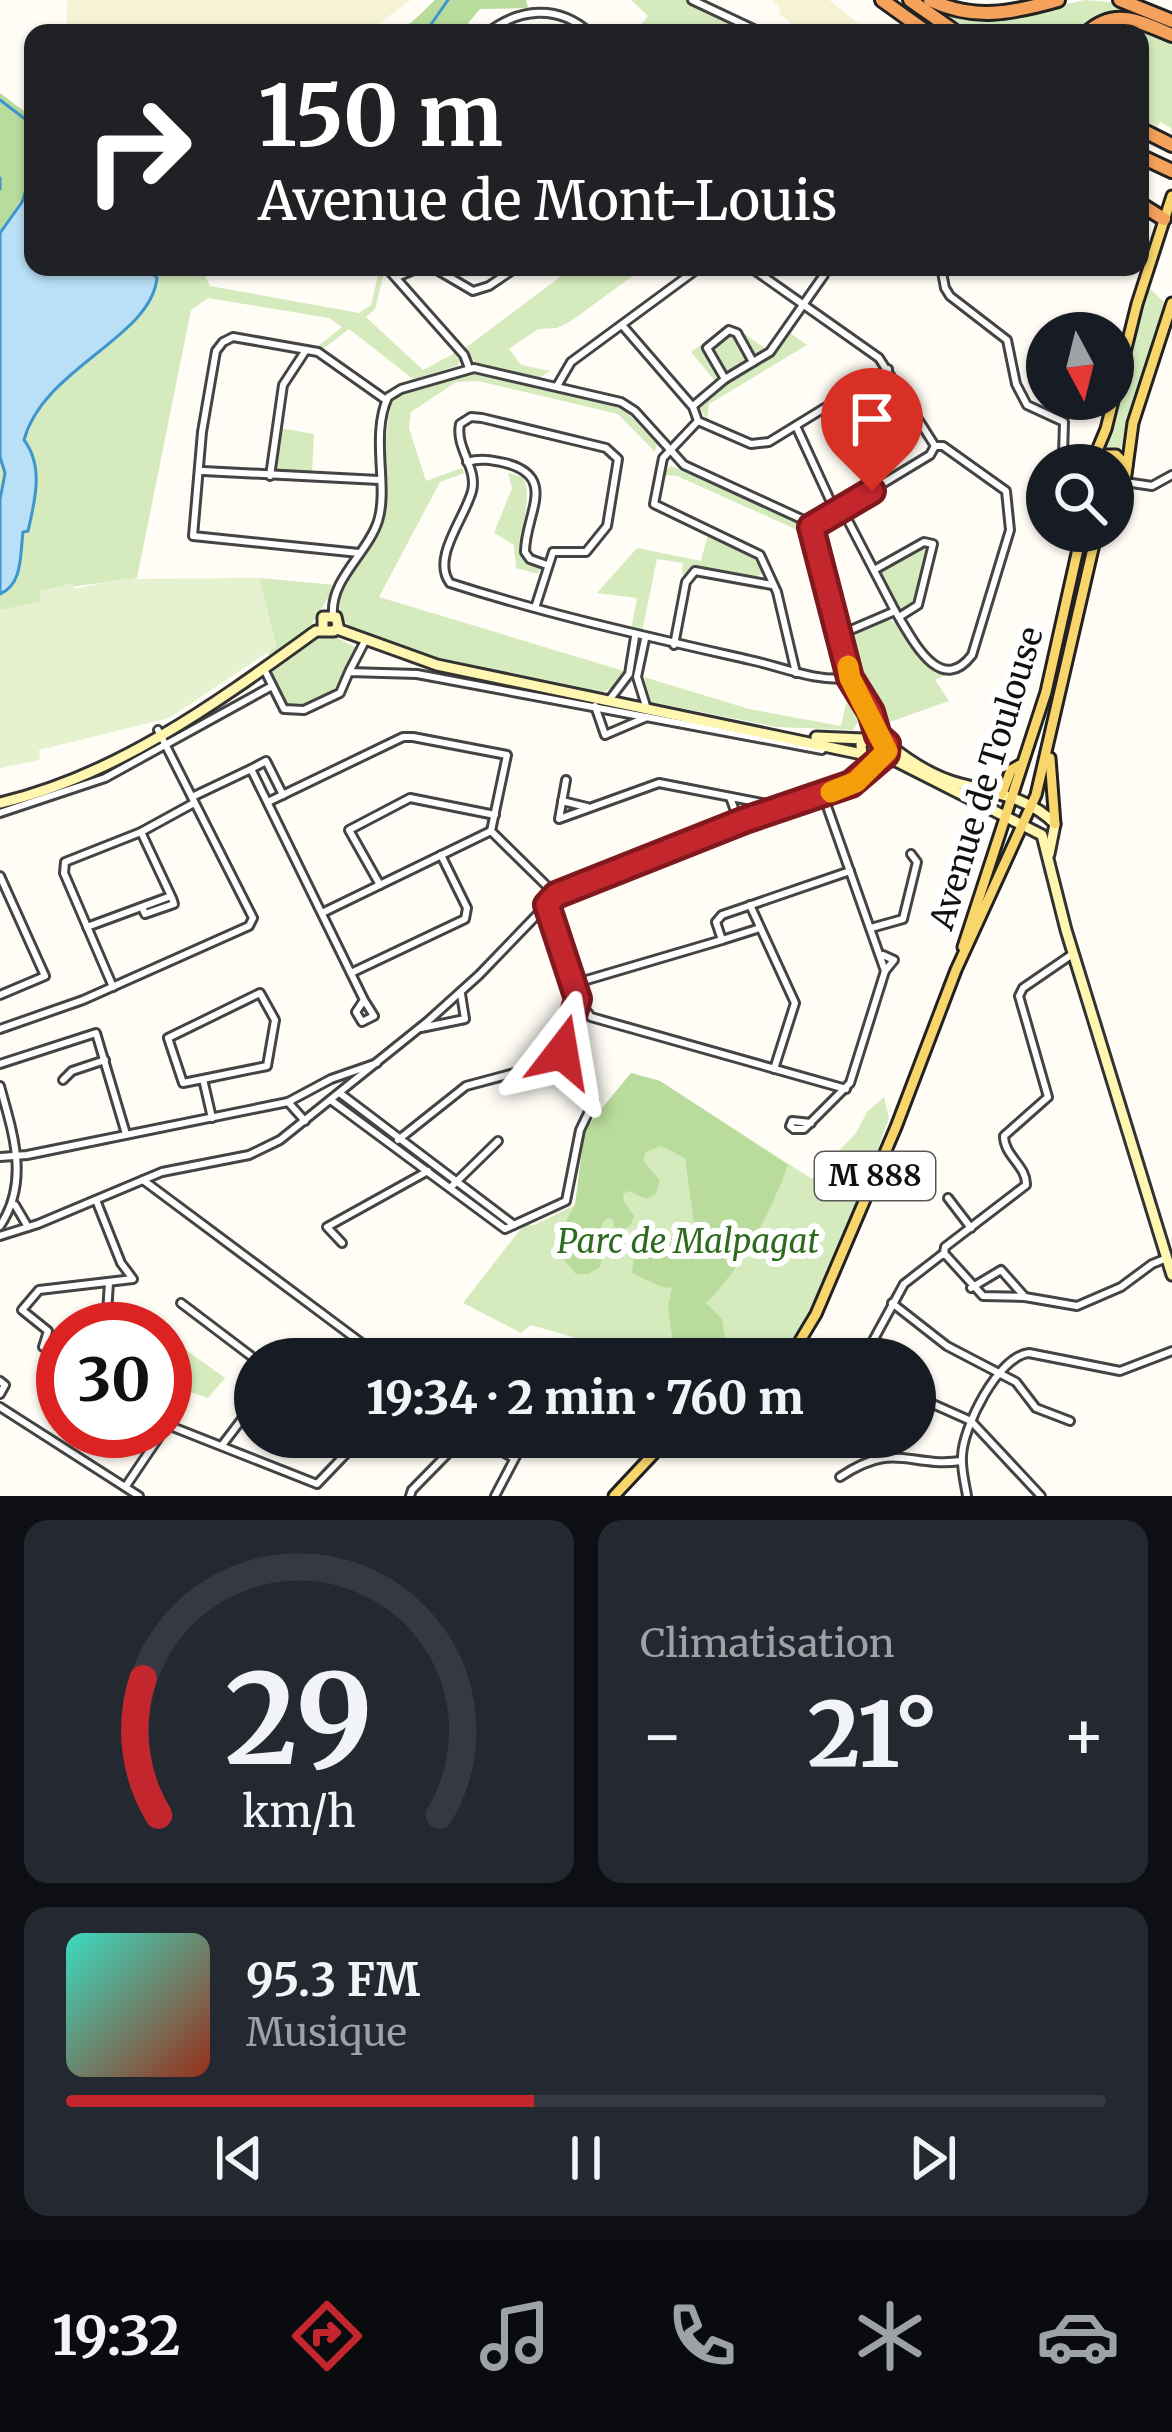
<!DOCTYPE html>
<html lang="fr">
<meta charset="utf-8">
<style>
:root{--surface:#171b24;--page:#242831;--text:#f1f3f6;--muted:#9ea1a6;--line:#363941;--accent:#c4262e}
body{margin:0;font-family:Merriweather,serif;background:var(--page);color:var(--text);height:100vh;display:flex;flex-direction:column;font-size:45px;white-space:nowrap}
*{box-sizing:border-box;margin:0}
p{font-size:39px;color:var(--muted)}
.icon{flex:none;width:66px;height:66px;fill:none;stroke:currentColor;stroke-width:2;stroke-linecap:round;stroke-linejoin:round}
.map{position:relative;height:1496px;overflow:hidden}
.drawer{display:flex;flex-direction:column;gap:24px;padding:24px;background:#0d0f14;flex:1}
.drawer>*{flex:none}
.top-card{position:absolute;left:24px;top:24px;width:1125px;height:252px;border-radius:24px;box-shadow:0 3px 9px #0004;background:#202124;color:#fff;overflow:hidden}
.needle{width:78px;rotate:173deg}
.controls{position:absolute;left:1026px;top:312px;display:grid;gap:24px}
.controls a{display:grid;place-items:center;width:108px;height:108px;border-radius:50%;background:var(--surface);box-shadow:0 3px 9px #0004;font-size:60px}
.speed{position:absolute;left:36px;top:1302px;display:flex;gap:24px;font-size:60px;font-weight:700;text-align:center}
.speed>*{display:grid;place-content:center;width:156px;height:156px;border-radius:50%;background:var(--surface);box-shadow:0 3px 9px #0004;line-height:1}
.speed .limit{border:18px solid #d22;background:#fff;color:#111}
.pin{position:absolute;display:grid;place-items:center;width:102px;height:102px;color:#fff;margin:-123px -51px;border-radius:50% 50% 50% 0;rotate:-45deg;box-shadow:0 0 12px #0007}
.pin .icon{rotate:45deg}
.me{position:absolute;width:132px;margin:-66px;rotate:14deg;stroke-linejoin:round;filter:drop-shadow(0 0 9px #0008)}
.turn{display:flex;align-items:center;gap:42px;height:252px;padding:0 36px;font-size:54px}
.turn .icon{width:156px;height:156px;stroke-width:2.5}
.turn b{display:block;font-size:84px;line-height:102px}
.big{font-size:90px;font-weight:800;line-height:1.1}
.drawer .card{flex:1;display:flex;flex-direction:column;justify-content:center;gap:18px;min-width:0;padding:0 42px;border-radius:24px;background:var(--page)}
.drawer .dial{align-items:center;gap:0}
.dial svg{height:312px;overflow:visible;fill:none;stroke:var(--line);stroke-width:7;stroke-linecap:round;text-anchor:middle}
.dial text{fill:var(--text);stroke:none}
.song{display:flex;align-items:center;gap:36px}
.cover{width:144px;height:144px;border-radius:18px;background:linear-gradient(135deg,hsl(170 70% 55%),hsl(10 70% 35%))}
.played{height:12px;border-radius:6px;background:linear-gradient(90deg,var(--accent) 45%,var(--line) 45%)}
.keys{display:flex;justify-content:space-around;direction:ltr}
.heat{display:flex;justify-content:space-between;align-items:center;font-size:66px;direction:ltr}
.drawer .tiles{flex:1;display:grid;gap:24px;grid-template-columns:1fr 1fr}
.card:last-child{grid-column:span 2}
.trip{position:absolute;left:234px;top:1338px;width:702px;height:120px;border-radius:60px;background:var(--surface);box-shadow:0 3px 9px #0004;font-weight:800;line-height:120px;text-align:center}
.menu{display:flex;height:192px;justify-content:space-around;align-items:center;background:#090b0e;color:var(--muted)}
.menu .icon{width:84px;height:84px}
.menu .on{color:var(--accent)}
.menu b{font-size:54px;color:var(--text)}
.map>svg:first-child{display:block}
.farmland{fill:#f6f3d4}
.green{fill:#d5ebbd}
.forest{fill:#b9dc9c}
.pitch{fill:#e6f2cf}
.water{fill:#b9e0f7;stroke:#3f96cf;stroke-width:3}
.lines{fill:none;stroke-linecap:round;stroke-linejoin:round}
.stream{stroke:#3f96cf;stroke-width:3}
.street-casing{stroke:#444;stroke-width:12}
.secondary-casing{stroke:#333;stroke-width:15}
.primary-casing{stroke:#222;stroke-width:15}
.highway-casing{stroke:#222;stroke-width:18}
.street{stroke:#fff;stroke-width:6}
.secondary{stroke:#fff6b0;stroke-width:9}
.primary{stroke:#f9d66b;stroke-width:9}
.highway{stroke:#f5a25d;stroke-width:12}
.route-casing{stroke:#7f191e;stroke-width:30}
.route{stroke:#c4262e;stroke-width:21}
.slow{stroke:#f59e0b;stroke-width:21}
.labels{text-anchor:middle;stroke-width:12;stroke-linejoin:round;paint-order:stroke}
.shield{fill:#fff;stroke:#585858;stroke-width:3}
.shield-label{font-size:30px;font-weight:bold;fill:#111}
.street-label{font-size:33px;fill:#111;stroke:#fff}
.park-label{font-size:33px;font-style:italic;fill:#2f6b1f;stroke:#fff}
</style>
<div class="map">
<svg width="1172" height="1496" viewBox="0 0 1172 1496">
<rect width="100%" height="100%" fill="#fffdf5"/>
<g class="farmland">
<path d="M67,0H411L366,33H66Z"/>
<path d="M772,0H829L870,33H802L779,13L780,7Z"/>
</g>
<g class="green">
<path d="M631,0H686L750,33H646L640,26L648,16Z"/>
<path d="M1085,0L1110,2L1131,10L1103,14L1080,33H982L981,29L975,33L948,16L996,19Z"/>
<path d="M1121,28L1145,32L1172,44V135L1171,128L1160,122L1157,128L1140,119V33H1106Z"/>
<path d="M33,128V267H201L210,286L359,313L371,305L379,271L384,273L375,309L366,317L423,370L455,353L460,361L457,366L413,379L349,329L323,349L317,347L342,327L329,318L208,298L191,310L137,578L40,591L41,606L0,615V196Z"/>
<path d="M584,267H645L571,321L557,328L538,329L509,349L521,365L551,371L538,378L476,363L464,349L564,274Z"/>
<path d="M1148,287L1164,302L1161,319L1120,451L1105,448Z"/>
<path d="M730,324L766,349L782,327L807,345L709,404L707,419L694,399L715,381L691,352Z"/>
<path d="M475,372L622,407L657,444L655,452L618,414L478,381L456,382L411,412L409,428L426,481L462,468L464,473L440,482L379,597L624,671L613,687L603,692C564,689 368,650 347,624C341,616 339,606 339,597L383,521V487L387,483L383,459L391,401L404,392Z"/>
<path d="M279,428L314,434L312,472H275Z"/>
<path d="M671,466L804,526L842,658L837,674H829L836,666L800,535L793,528L677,476L661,475Z"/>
<path d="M508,473L523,477C535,505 514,533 525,562L540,566L538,574L516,568L514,545L494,533L512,488Z"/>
<path d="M708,534L755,554L763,570L761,574L753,578L698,566L682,575L683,563L657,559L642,632L631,630L637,598L597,593L637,548L701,561Z"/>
<path d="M920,547L931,552L915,605L900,611L880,575L882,568Z"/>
<path d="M259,578L336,585L309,629L271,656L267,653L276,646Z"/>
<path d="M888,619C914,630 915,669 946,675L935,680L949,701L887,723L866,691L848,640L856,632Z"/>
<path d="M318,636L328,639L334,636L358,649C338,680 332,715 285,705L271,673Z"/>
<path d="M644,677L749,709L841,726L847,699L859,720L853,730L776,727L651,702Z"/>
<path d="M631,1073L660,1081L812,1179L856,1133L867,1112L884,1097L889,1118C860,1197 830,1294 777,1359H607L600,1345L531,1325L521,1333L463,1303L526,1222L532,1226L575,1205L585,1129Z"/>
<path d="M165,1335L225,1378L208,1398L165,1383Z"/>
</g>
<g class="forest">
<path d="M435,0H526L528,8L480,9L469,22L466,33H391L412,22Z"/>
<path d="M0,93L33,118V179L0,233Z"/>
<path d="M631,1073L660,1081L788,1165C773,1208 739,1272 706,1303L722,1319L726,1343L713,1359H675L668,1307L672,1288L662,1287L632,1273L635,1250L677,1237L694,1223L685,1158L661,1146L646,1152L643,1160L660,1181L655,1195L646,1199L629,1191L623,1194L624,1202L634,1216L631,1224L621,1232L614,1227L613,1219L607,1218L602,1224L596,1249L602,1257L600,1267L588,1274H576L563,1259L567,1219L575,1205L585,1129Z"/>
</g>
<path class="pitch" d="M259,578L276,647L169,718L39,750L40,760L0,768V610L41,601L39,591L73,583L74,589L122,579Z"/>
<path class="water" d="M30,178L33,267H147L157,278C151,338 43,368 24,440C44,466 35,501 28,531L23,532C20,555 23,584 0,594V500L5,473L0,457V233L22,202Z"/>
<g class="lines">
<g class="stream">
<path d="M425,33L448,0"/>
<path d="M0,100L33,125"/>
<path d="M0,178V189"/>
</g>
<defs>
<g id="street">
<path d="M692,0L762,33"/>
<path d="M487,33C519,8 558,4 590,33"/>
<path d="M386,267L464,355L469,368"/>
<path d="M432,267L473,291L489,286L517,267"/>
<path d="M750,267L879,358L935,446"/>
<path d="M941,267L945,288L950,296L1007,340L1016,384L1027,405L1064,422L1063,455L1070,465"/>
<path d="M397,277L421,267"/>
<path d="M622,325L693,407L698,421L751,444L769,442L888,369"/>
<path d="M725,379L707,348L729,330L737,333L753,362"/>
<path d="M557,386L571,362L700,267"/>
<path d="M693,406L725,379L770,352L824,275"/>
<path d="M698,421L663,458L654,504L760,555L777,592L796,673"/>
<path d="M796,426L836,513"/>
<path d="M467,462C481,458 491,460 505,463C559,477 525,514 525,552L530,559L547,565"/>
<path d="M203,471L379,480"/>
<path d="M270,476L283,385L306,350"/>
<path d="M1125,482L1152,486L1172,475"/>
<path d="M842,509L895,611"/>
<path d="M811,527L930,455L935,446H943L1006,491L1010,530L972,655C939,698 911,636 895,611L839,635"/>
<path d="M359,553L193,536L202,432L216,351L223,342L233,337L318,352L386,400"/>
<path d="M874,570L924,542L933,544L918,605L899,617"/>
<path d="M535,608L553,552H586L607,526L618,459L606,448L482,418L471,417L460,424C455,448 478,468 472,491C465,518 431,558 450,583C549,615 649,637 750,660C783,667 814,682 850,678"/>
<path d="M333,615C330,579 368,553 378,521C389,486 370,436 388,397L401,389L474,368L621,402L635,411L684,465L808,522C826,560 843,643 849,685C852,705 871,714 867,736"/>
<path d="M645,639L637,677L646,706"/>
<path d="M674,645L686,582L695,571L772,585"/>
<path d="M264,669L284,709L304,710L340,693L349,672L417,674L822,750"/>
<path d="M350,670L365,641"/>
<path d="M850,678L870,712L878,736"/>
<path d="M610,699L629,674L635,637"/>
<path d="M595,706L605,735L647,717"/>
<path d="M251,769L266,761L283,795"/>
<path d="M566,780L559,819L659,783L783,807"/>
<path d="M192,797L251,769L364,1000L356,1012L362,1022L374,1016L364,1000"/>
<path d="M730,797L740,825"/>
<path d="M562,801L587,807"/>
<path d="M268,802L403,737H413L507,755L491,831"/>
<path d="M0,813L105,778L272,686"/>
<path d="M491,831L556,895"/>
<path d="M0,876L45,976L0,995"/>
<path d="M380,885L349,830L410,798L495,815"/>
<path d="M750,905L795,1003L774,1069"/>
<path d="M142,907L145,914L174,904L172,898"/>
<path d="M322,913L491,831"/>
<path d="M87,927L171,896L141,832"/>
<path d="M871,928L903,919L917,862L911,854"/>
<path d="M722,940L760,928"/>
<path d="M883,955L894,960L885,971"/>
<path d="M351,973L465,919L467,908L441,855"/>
<path d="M573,984L722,940L716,922L722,915L850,871"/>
<path d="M113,987L64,873L65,862L141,832L194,803"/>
<path d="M579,1001L591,1017L846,1089"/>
<path d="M421,1028L465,1019L461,994"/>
<path d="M0,1029L83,1000L249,926L253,918L158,730"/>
<path d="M0,1064L96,1033L126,1134"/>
<path d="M203,1079L183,1083L168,1038L260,993L275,1020L267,1066L203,1079L212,1118"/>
<path d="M63,1080L72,1071L105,1060"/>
<path d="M0,1086C13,1134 30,1181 0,1226"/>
<path d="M341,1094L514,1225"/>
<path d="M332,1101L505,1229L566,1201L580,1130L594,1101L584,1069L562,1052"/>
<path d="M288,1102L305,1121"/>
<path d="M794,1129H804L850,1083L885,971L823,795"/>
<path d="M794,1129L790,1126L792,1121L811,1123"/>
<path d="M398,1140L466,1086L559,1061L578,999L547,905"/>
<path d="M0,1157L27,1155L288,1102L331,1079L377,1063"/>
<path d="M143,1180L383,1359"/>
<path d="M453,1185L498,1141"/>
<path d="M948,1198L971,1228"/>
<path d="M15,1205L28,1227"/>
<path d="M0,1236L38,1224L162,1172L249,1155L280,1140L428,1021L479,975L559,892L851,784L876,763"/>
<path d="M342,1243L327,1227L428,1171"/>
<path d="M944,1253L945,1247L1026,1185C1027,1166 1004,1156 1004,1136L1048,1097L1019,996L1023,988L1074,953"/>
<path d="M971,1288L1001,1270L1025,1297"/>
<path d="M181,1303L255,1359"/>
<path d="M892,1303L947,1346L1016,1382L1036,1408L1070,1421"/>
<path d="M106,1329L109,1282"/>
<path d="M43,1347L48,1331L22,1310L39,1290L133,1279L121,1263L96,1200"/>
<path d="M439,1359L452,1351L466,1359"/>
<path d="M863,1359L904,1284L944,1253L983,1296L1025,1297L1077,1306L1121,1287L1152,1264L1167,1258"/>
<path d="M0,1381L5,1385L0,1394"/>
<path d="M915,1396L971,1421L1041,1496"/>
<path d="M0,1407L139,1496"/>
<path d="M165,1424L317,1484L362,1437"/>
<path d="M475,1437L514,1458"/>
<path d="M223,1444L255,1402"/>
<path d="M840,1477C895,1440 908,1468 961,1461"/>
<path d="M126,1486L163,1431"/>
<path d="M410,1496L412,1490L464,1437"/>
<path d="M495,1496L526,1437"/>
<path d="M967,1496C965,1483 961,1469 962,1456C963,1427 998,1356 1029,1353L1120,1371L1172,1351"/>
</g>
<g id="secondary">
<path d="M337,629L437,665L862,754"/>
<path d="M816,737L864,739"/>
<path d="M882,760L896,761L1042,835L1066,930L1172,1275"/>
<path d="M882,760L873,762L862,756L861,745L867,737L880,736C900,756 932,777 961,784C994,793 1031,798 1055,824L1049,854"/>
<path d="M0,803C119,775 219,701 316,631H334L338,626L336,617H323V629"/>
</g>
<g id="primary">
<path d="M1098,455H1116L1127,466"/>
<path d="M1091,465L1106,429L1137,304L1172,196"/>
<path d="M1113,497L1125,482L1133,423L1172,303"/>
<path d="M1050,758L1055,824"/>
<path d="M1002,794L1011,770L1020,765"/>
<path d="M963,947L1046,692L1082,531"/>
<path d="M789,1359L816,1314L896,1127L956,970L1036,795L1097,531"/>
<path d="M614,1496L658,1449L676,1437"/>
</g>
<g id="highway">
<path d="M882,0L928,33"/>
<path d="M910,0L957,33"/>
<path d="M930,0C974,21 1012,13 1058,0"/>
<path d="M1120,0L1172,21"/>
<path d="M1087,33C1115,7 1141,22 1172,35"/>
<path d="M1140,129L1172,145"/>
<path d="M1140,156L1172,171"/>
<path d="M1140,204L1164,219"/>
</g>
</defs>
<use href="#street" class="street-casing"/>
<use href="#secondary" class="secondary-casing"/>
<use href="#primary" class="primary-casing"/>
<use href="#highway" class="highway-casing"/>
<use href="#street" class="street"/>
<use href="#secondary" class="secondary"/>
<use href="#primary" class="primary"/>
<use href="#highway" class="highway"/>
</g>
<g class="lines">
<defs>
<path id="route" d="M562,1052L578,999L547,905L556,895L745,820L851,784L886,754L887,744L878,736L871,712L850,678L811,527L872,491"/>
</defs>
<use href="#route" class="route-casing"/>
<use href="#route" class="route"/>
<path class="slow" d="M831,792L856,782L887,751L850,678L848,666"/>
</g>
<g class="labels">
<rect class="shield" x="815" y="1152" width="120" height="48" rx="9"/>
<g class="shield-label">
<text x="875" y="1186">M 888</text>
</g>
<g class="street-label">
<text transform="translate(986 778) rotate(-73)" y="12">Avenue de Toulouse</text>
</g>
<g class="park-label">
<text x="688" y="1253">Parc de Malpagat</text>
</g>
</g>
</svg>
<div class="controls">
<a><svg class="needle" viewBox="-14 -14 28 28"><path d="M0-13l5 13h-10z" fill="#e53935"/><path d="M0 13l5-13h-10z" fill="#9ea1a6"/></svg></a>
<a><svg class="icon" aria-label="search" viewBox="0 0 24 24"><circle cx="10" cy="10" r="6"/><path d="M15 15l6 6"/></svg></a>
</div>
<div class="speed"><div class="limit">30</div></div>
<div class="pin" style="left:872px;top:491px;background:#d93025"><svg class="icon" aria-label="arrive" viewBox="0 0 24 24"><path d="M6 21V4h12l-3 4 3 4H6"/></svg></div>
<svg class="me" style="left:562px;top:1052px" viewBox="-20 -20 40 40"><path d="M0-17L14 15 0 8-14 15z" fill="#c4262e" stroke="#fff" stroke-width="4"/></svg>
<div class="trip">19:34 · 2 min · 760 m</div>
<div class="top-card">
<div class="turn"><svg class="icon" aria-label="right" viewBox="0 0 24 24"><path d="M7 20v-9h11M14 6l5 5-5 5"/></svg><div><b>150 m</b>Avenue de Mont-Louis</div></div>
</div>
</div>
<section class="drawer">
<div class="tiles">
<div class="card dial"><svg viewBox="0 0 100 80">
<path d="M14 69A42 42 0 1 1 86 69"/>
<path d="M14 69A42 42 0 0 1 10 34" stroke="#c4262e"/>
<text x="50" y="56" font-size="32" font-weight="700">29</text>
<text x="50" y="72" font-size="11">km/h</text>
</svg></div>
<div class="card"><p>Climatisation</p>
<div class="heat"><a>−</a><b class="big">21°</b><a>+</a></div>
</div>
<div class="card">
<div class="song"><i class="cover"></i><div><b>95.3 FM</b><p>Musique</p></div></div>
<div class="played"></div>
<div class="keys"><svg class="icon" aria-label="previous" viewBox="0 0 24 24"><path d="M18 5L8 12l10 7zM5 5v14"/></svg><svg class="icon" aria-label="pause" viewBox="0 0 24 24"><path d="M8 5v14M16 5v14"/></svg><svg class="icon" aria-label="next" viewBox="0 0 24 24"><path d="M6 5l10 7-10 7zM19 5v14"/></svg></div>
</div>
</div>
</section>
<nav class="menu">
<b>19:32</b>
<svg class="icon on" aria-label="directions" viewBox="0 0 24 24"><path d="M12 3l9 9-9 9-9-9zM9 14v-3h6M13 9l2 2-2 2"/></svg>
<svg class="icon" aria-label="music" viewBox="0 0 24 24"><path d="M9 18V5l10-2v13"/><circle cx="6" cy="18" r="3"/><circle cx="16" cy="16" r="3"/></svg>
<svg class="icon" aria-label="phone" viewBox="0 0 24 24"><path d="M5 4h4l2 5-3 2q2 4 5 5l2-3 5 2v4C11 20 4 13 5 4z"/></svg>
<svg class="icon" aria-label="climate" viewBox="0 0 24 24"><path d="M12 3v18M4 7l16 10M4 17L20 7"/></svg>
<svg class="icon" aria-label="car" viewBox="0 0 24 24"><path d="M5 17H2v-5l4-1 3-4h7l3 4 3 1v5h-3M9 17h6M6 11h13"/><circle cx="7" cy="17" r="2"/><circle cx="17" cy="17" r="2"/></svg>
</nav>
